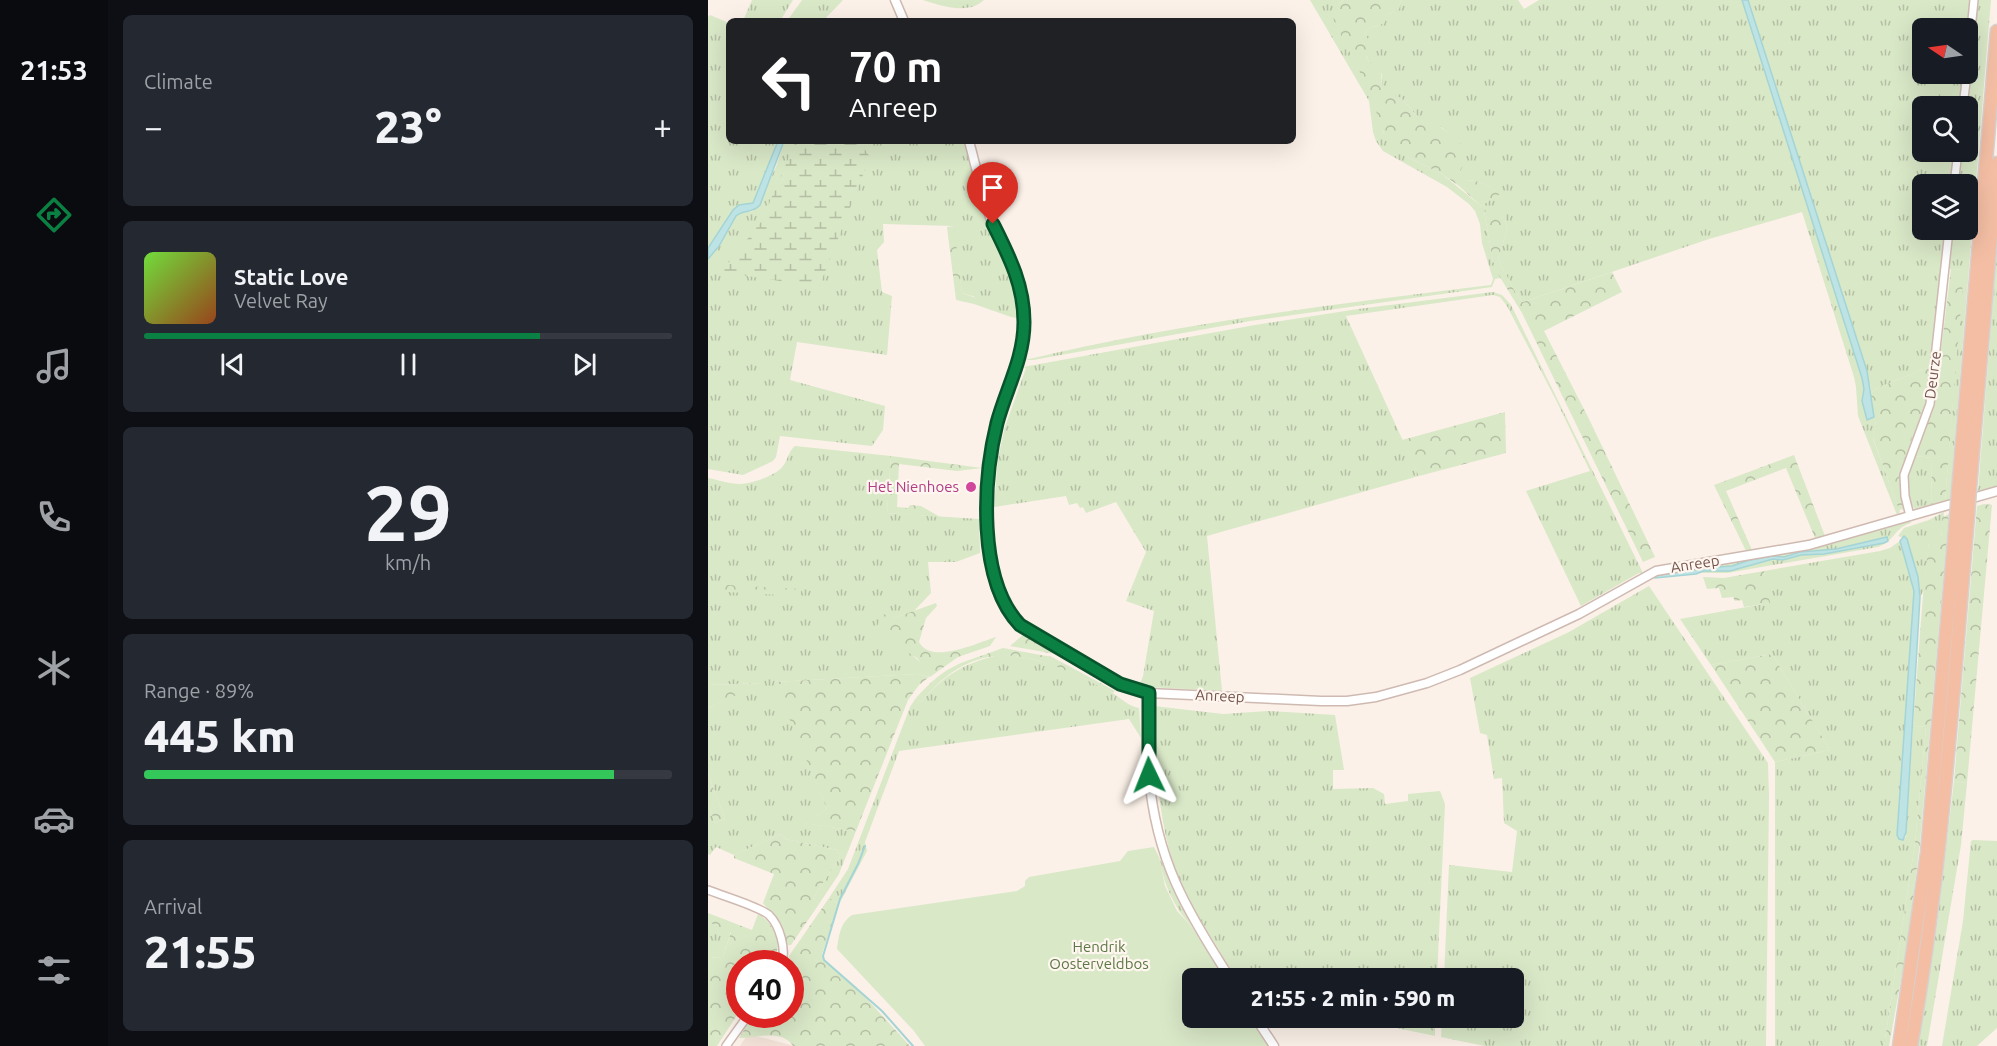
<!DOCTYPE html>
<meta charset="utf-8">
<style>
:root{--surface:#171b24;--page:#242831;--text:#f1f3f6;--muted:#9ea1a6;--line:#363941;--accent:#0b8043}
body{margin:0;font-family:Ubuntu,sans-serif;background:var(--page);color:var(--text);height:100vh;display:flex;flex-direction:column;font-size:22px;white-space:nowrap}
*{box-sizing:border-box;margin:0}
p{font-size:20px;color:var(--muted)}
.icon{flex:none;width:33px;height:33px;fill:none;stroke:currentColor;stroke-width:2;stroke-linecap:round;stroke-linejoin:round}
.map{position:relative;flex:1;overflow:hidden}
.side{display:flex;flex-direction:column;gap:15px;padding:15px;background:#0d0f14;width:600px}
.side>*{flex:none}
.banner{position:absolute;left:18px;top:18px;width:570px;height:126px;border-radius:9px;box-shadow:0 6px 24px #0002;background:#202124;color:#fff;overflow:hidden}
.needle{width:39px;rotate:283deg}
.tools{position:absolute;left:1204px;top:18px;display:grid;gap:12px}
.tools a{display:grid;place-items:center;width:66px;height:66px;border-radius:9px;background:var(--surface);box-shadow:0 6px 24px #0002;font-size:30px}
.speed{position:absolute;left:18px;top:950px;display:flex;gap:12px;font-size:30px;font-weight:700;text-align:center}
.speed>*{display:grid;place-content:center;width:78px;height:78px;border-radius:50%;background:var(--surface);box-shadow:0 6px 24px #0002;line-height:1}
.speed .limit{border:9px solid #d22;background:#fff;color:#111}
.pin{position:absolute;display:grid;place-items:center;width:51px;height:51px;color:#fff;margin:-62px -26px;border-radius:50% 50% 50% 0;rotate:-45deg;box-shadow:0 0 6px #0007}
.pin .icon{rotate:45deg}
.me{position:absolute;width:66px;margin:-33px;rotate:358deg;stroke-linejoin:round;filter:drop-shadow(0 0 4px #0008)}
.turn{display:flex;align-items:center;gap:21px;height:126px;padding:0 24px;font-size:27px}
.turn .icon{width:78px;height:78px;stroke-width:2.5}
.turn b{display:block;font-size:42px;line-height:51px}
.big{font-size:45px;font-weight:800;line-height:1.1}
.side .widget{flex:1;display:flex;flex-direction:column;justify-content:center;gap:9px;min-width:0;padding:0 21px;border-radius:9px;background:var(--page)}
.side .dial{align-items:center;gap:0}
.dial b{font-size:78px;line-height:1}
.song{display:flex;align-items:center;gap:18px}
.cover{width:72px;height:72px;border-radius:9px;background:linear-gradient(135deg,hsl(100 70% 55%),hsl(20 70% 35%))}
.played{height:6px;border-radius:3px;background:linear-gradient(90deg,var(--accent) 75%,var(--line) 75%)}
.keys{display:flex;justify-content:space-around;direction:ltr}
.heat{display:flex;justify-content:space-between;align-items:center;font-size:33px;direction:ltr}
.charge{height:9px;border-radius:4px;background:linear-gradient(90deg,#34c759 89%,var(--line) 0)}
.trip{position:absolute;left:474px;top:968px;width:342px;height:60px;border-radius:9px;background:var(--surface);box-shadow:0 6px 24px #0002;font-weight:800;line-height:60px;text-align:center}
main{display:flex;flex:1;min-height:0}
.dock{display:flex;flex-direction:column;width:108px;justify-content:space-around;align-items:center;background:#090b0e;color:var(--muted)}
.dock .icon{width:42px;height:42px}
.dock .active{color:var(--accent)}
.dock b{font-size:27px;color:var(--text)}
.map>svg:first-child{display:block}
.residential{fill:#f2e2d7}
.grass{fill:url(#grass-tufts)}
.forest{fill:url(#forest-crowns)}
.wetland{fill:url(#wetland-marsh)}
.green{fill:#d9e8c7}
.water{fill:#bee3e4;stroke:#a4d4d5;stroke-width:1.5}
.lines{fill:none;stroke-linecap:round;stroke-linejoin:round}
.stream{stroke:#a4d4d5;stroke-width:2}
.minor-casing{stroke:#cfbab2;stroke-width:10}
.tertiary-casing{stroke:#cfbab2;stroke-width:11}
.trunk-casing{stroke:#d8d0cd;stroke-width:15}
.minor{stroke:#fff;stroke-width:7}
.tertiary{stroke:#fff;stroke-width:8}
.trunk{stroke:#f3bea4;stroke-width:12}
.trunk-bridge-casing{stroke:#d8d0cd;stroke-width:15;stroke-linecap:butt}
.trunk-bridge{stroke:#f3bea4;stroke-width:12}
.route-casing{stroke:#07532c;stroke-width:15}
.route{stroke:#0b8043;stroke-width:10}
.hotel-dot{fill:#d1479c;stroke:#fef6ef;stroke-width:2}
.labels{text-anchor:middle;stroke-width:4.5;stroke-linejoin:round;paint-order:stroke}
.street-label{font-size:15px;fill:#74564e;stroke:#fef6ef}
.hotel-label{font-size:15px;fill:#b23c85;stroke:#fef6ef;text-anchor:end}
.park-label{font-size:15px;fill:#5c7846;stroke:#fef6ef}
</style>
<main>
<nav class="dock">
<b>21:53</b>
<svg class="icon active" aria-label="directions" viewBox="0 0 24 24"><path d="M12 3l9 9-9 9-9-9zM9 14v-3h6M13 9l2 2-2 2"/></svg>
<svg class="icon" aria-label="music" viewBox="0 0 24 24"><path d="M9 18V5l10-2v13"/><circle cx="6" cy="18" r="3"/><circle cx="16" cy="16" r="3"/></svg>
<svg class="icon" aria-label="phone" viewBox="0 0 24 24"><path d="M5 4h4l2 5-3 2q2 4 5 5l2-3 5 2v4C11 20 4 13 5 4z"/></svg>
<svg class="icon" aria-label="climate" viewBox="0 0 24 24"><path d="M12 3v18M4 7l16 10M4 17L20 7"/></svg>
<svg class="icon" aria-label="car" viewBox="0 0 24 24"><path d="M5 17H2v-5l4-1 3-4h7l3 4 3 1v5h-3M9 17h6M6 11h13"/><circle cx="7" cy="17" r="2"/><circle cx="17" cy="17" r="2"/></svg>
<svg class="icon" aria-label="filters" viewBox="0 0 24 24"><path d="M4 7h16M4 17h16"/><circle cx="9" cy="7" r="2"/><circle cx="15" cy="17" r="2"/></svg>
</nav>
<section class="side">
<div class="widget"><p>Climate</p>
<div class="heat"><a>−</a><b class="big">23°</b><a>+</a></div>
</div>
<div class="widget">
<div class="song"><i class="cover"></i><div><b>Static Love</b><p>Velvet Ray</p></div></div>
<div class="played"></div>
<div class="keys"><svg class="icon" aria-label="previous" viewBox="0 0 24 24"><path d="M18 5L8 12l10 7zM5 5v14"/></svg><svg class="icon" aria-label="pause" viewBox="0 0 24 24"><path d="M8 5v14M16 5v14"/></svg><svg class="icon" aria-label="next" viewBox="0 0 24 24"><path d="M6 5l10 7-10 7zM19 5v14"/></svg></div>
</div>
<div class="widget dial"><b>29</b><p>km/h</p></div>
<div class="widget"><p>Range · 89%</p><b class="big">445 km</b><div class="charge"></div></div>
<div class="widget"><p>Arrival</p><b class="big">21:55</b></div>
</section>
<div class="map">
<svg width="1289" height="1046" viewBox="0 0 1289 1046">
<defs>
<pattern id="grass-tufts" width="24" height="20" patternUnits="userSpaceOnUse" patternTransform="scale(1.5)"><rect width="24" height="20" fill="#d9e8c7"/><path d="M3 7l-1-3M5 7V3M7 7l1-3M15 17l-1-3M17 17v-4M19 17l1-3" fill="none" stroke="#b5bfa4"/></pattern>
<pattern id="forest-crowns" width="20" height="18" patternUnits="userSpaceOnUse" patternTransform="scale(1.5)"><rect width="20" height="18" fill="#d9e8c7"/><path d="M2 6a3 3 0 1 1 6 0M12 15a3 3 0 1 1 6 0" fill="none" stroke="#b5bfa4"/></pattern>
<pattern id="wetland-marsh" width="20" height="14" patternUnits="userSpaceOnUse" patternTransform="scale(1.5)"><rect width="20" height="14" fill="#d9e8c7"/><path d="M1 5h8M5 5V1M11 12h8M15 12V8" fill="none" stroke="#b5bfa4"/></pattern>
</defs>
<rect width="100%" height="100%" fill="#fbf1e8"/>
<path class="residential" d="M40,1034L83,1045L85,1046H32Z"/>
<g class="grass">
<path d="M44,0H85L72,21H35Z"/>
<path d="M94,0H135L115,21H79Z"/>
<path d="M215,0H276C260,15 234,6 215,0Z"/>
<path d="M602,0H636L630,6L670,109L675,132L699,157L734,174L773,206L791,194L780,186L768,181L758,180L754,177L752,172L755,148L742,134L718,116H709L693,98L677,94L674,89V74L661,62L658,55L662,48L657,33L660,29L672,25L678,15L691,9L693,0H810L816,9L831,0H1034L1154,378L1156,389L1154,401L1159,420L1166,417L1168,426L1165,439L1192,512L1189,515L1150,416L1148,387L1146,377L1094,212L1001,239L815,302L806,290L790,259L799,230L797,219L776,211L785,261L793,278L787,279L784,287L542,321L325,360H317C469,323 627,304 783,285L785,279L774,243L772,224L767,211L761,204L739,187L675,151L668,141L665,132L661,101Z"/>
<path d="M1040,0H1264L1260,28H1215V74H1256L1252,106H1215V152H1248L1244,184H1215V230H1239L1220,404L1202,451L1195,511L1191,491V476L1221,367L1167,389L1163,393L1162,385Z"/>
<path d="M1270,0H1283L1242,500L1237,501L1255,270L1240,269L1245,230H1260V184H1249L1253,152H1260V106H1258Z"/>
<path d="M2,15L21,23V141H70L45,203L31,205L25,210L0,248V17Z"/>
<path d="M76,141H258L295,251L308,285L311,316L309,318L303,317L266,304L267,297L254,293L245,226L175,224L176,242L169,250L174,292L184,296L179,355L89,342L82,380L177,406L175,430L164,446L72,436L68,457L65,461L35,475L0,469V259L11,246L28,216L31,213L45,211L68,167Z"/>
<path d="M1289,247V486L1270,491Z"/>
<path d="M785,292L794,295L803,305L934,571V573H931L873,606L818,491L882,471L847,398L799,306L792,297L785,295L638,316L711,476L499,536L514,691L440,687L432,684L435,676L446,611L418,601L438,552L408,502L378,513L375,507L372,508L369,503L361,505L358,496L286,507L290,458L297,427L318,368L315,367L547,325L650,309Z"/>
<path d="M87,446L183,456L179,513L271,519L272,553L248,562H220L223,593L206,611L186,618L201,652L216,666L222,677L209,674L67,682L119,809L97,823L148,831L131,874L111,904L105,898L132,857L129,850L82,840L75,838L73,834L26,855L8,847L2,855L0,854V804L7,823L17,819L0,774V708L53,683L0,685V478C10,480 22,484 32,484C44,483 68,476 75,466C80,460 80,452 87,446Z"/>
<path d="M1206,456L1224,458L1223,505L1207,509C1193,495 1201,473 1206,456Z"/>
<path d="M1236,512L1233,538L1221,542L1216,590L1212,597L1210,577L1199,539L1190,536L1196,528L1221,520Z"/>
<path d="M1202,520L1203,523C1187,527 1187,541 1170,547L1019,573H995L991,567L1122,544Z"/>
<path d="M1192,541L1206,591L1190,835L1193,840L1198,837V833L1205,726L1218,727L1207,843L1176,1046H1067V762L1122,750L1064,654L1003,665L972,619L1061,603L1056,571L1172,551L1182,548Z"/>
<path d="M941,586L1060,763L1061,796L1058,1046H776L733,1037L734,1017H806V978H736L741,865L804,872L809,831L796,823L794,778L786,779L779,735L772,733L762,678L861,632Z"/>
<path d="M291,655C331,655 368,674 403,692C413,698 420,706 431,708L433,738L421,719L191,751L157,842L159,851L131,904L121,898L140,869L202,707L208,698L213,702C236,675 256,663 291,655Z"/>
<path d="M446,706L515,714L560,711L627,715L636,770H625V789L665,788L676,794L677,804L700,801V794L732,791L737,804L729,978H528L478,897C450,836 448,772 446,706Z"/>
<path d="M1246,781L1259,783L1253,845L1219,1046H1209L1229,925Z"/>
<path d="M1265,840L1289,841V1028L1269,1046H1234L1255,921L1263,841Z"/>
<path d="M451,857L484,927C465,906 456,885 451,857Z"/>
<path d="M0,922L23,931L15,957L0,958Z"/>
<path d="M636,1017H727V1036Z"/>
</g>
<g class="forest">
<path d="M636,0H693L691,9L678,15L677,23L660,29L657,33L659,38L664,40L665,46L658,56L661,62L673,67L674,89L677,93L693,98L709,116C718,116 726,116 732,123V127L742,134L750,136C751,145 761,153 757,162C756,165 753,168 752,172L758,180L768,181L780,186L792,194L773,206L751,186L734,174L699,157L682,145L671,123L666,100L626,21L625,16L630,6Z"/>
<path d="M794,201L799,230L790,259L806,290L815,302L904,272L914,292L836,331L881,419L947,557L935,562L814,313L790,274L785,261L776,211Z"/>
<path d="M246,226L254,293L268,298L266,304L248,300L239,227Z"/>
<path d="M1243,269L1256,270L1237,500H1242L1241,510L1236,512V501L1223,505L1224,458L1206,456L1226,407Z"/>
<path d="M1221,367C1220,379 1220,393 1217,405C1204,446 1185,461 1195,509L1191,510L1165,438L1168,426L1162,402L1163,393L1167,389Z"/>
<path d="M797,412L798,453L711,476L694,440Z"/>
<path d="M1086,455L1117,536L1107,538L1078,468L1018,491L1044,550L1038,551L1006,485Z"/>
<path d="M183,456L274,468L249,471L191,464L189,507L200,508L202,505L213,506L232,517L179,513Z"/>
<path d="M1276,504L1284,505L1259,783L1246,781L1269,506Z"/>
<path d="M1241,514L1212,843L1199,947L1181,1046H1176L1207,843L1218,727L1205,726L1215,595L1221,541L1233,538L1235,517Z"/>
<path d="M1056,571L1062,603L1036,607L1034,600L1027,601L1025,597L1014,598L1011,588L999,589L995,577L1016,578Z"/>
<path d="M0,584L93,589V596L0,591Z"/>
<path d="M228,603L229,606L218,618L211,642C223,665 269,643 288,637L282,646L250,657L222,677L209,658L166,632L175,614L186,618Z"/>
<path d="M316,634L347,654L302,646Z"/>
<path d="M295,648L344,657L407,691L405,693C332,656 274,628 213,702L208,698C240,662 253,664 295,648Z"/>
<path d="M1064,654L1122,750L1067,762L1003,665Z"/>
<path d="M209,674L221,677L211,685L200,700L148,831L96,823L119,809L66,682Z"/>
<path d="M55,683L0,708V685Z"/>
<path d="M0,774L17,819L7,823L0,804Z"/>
<path d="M73,834L75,838L82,840L129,850L132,857L105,898L111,904L83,945H80L69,921L55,903L66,874L26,858V855Z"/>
<path d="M121,898L131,904L114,954L115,959L148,987L202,1046H85C74,1029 48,1038 31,1038L46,1014H82V963H79L81,956Z"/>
<path d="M0,913L44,930L50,914C67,923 75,946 65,963H32L31,1012L9,1046H0V958L15,957L23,932L0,922Z"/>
</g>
<path class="wetland" d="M88,141H151L162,157L111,287L13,272L53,222Z"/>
<path class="green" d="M446,847L451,857L457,886L469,911L484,927L517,978H484V1017H542L560,1046H217L206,1031L129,949C131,936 132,923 144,915L309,891L317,886V881L321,877L412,861L420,851Z"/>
<g class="water">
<path d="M1034,0H1040L1159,371L1166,417L1159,420L1154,401L1156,389L1154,378Z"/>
<path d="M70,141H76L52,205C44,214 35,209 28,216L11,246L0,259V248L25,210L31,205L45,203Z"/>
<path d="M1196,536L1199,539L1210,577L1212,597L1198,832L1195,840L1191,839L1189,835L1206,591L1192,541Z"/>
<path d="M1179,537L1180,541L1176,543L1116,554L1093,555L1075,560L1065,559L1022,571H996L988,574L947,578L944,576L997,568L1024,566L1042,560L1065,556L1076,557L1092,552L1128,549Z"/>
</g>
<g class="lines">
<path class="stream" d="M157,846L150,864L132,899L115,956L116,960L174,1011L205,1046"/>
<defs>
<g id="minor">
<path d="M1260,60L1266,0"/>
<path d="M1255,106L1259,74"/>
<path d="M1246,184L1250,152"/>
<path d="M1202,516L1197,496L1196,475L1222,404L1241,230"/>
<path d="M0,890C15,896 50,906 61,915C72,926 78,949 74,963"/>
<path d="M18,1046L41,1014"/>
</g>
<g id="tertiary">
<path d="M187,0L196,21"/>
<path d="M261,141C268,167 274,194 283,220C288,231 294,241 299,252C310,274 316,297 316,322C316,358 299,388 290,422C276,470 271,571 300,613C314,632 350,650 371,661C394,674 415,687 441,693L613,701H639L668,697L719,683L752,670L871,614L948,571L1101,545L1289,491"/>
<path d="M441,693C441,721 439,748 441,776C448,859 478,910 522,978"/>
<path d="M547,1017L566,1046"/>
</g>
<g id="trunk">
<path d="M1262,488L1289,163"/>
<path d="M1250,491L1289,31"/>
<path d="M1191,1046L1219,853L1248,518"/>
<path d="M1203,1046C1234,871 1245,693 1260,516"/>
</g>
</defs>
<use href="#minor" class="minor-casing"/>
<use href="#tertiary" class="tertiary-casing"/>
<use href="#trunk" class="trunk-casing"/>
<use href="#minor" class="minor"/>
<use href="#tertiary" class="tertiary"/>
<use href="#trunk" class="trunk"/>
<defs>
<g id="trunk-bridge">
<path d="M1260,516L1262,488"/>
<path d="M1248,518L1250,491"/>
</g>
</defs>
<use href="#trunk-bridge" class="trunk-bridge-casing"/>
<use href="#trunk-bridge" class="trunk-bridge"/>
</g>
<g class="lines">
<defs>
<path id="route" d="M285,224C301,256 316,285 316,322C316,359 298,389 289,423C275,480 269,580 312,625L412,684L441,693V775"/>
</defs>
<use href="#route" class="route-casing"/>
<use href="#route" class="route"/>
</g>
<circle class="hotel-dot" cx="263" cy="487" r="6"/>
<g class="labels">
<g class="street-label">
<text transform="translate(1225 375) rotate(-83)" y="5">Deurze</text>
<text transform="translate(987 564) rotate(-9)" y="5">Anreep</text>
<text transform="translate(512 696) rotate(3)" y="5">Anreep</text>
</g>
<g class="hotel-label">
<text x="251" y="492">Het Nienhoes</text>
</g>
<g class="park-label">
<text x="391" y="952">Hendrik<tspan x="391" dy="17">Oosterveldbos</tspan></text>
</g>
</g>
</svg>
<div class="tools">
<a><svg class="needle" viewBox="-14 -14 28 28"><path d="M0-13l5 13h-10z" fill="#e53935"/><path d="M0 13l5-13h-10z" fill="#9ea1a6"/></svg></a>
<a><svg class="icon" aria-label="search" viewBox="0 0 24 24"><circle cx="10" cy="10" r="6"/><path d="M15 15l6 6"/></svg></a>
<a><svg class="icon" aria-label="layers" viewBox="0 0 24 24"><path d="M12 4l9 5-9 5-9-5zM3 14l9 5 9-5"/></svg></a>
</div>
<div class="speed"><div class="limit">40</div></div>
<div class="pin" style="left:285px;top:224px;background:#d93025"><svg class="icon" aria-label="arrive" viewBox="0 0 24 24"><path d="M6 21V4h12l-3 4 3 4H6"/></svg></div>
<svg class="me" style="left:441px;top:775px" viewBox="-20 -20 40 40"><path d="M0-17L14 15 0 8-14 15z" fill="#0b8043" stroke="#fff" stroke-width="4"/></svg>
<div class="trip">21:55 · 2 min · 590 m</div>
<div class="banner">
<div class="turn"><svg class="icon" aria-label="left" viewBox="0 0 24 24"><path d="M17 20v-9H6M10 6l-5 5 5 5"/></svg><div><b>70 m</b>Anreep</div></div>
</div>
</div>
</main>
